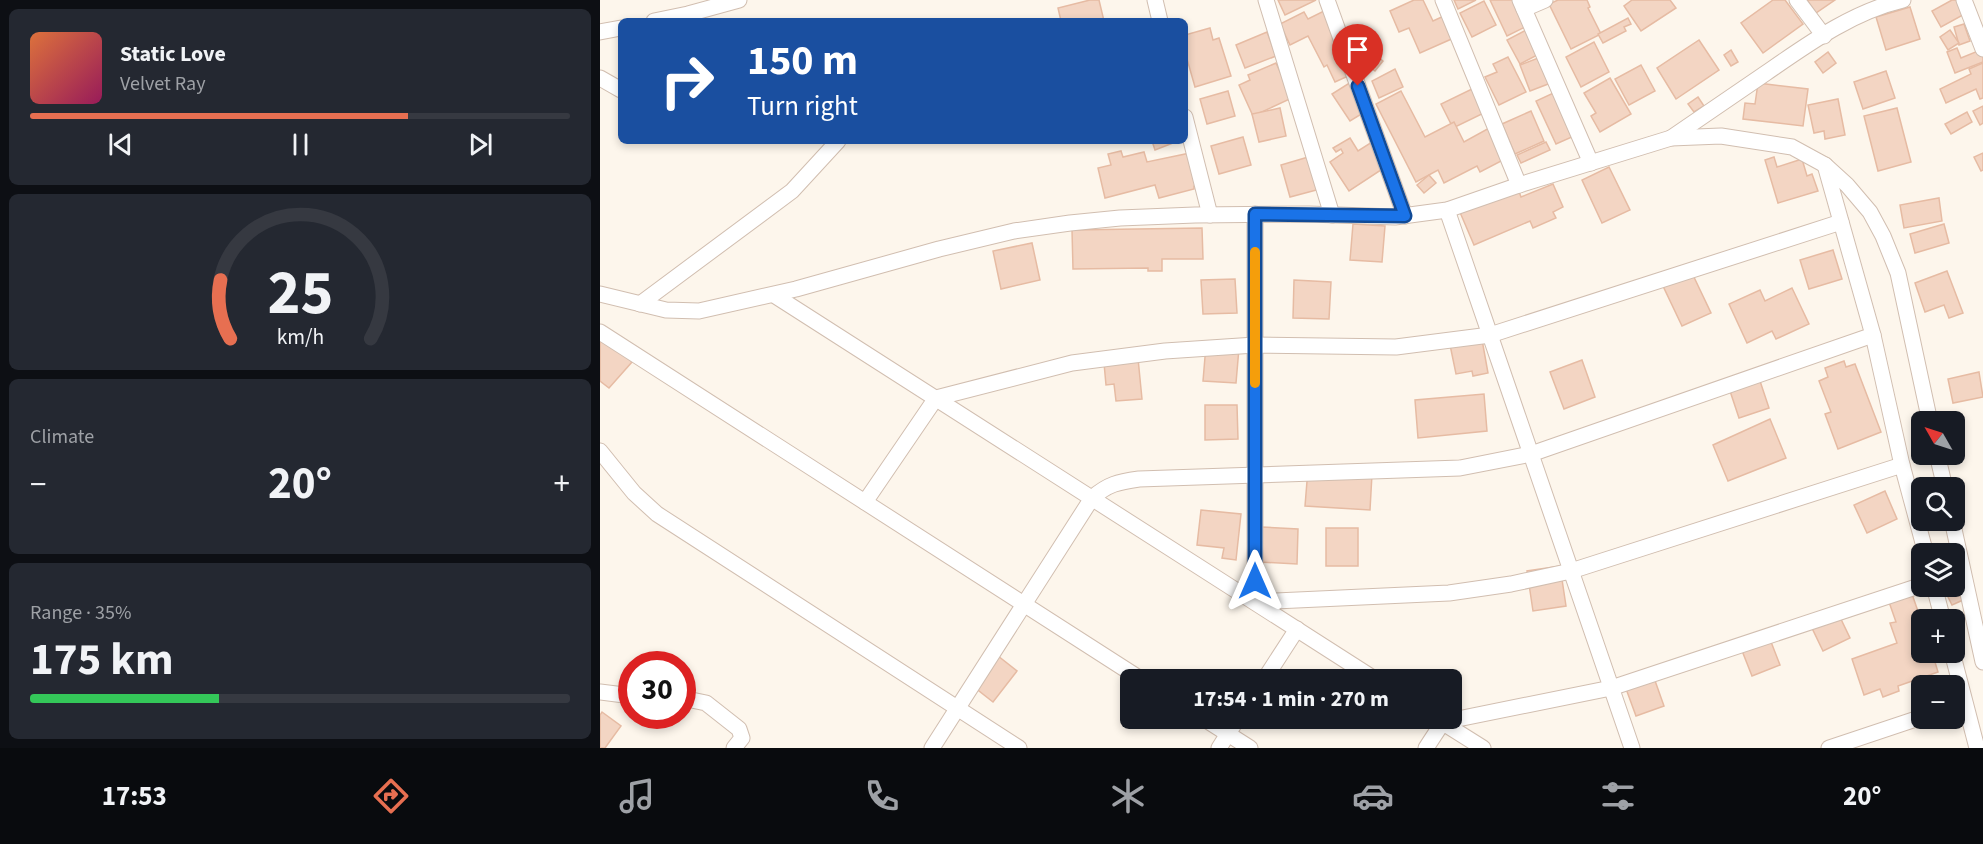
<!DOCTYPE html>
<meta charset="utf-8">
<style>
:root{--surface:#171b24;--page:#242831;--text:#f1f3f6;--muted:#9ea1a6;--line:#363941;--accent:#e76f51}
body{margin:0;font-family:"Source Sans 3",sans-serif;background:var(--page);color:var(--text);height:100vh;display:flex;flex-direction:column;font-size:22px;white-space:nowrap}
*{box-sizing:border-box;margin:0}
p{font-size:20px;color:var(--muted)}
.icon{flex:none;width:33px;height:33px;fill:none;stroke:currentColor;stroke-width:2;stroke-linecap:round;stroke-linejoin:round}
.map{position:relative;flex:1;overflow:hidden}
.drawer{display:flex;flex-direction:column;gap:9px;padding:9px;background:#0d0f14;width:600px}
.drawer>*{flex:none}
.hud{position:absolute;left:18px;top:18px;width:570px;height:126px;border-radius:9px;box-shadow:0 3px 9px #0003;background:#1a4fa0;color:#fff;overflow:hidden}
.needle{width:39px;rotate:309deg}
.controls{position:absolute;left:1311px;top:411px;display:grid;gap:12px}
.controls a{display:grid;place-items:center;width:54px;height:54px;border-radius:9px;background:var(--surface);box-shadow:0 3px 9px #0003;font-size:30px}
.speed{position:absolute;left:18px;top:651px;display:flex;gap:12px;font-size:30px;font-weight:700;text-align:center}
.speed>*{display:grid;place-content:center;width:78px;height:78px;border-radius:50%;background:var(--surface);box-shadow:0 3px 9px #0003;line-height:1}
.speed .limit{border:9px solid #d22;background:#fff;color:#111}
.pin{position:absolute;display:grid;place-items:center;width:51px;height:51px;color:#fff;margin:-62px -26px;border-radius:50% 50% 50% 0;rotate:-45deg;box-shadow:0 0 6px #0007}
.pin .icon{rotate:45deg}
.me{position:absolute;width:66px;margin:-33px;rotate:0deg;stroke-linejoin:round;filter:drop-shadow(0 0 4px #0008)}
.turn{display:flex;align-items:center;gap:21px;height:126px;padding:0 30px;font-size:27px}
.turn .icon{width:78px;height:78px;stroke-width:2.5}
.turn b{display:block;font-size:42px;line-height:51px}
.big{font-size:45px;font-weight:700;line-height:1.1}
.drawer .widget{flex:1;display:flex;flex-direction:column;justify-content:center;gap:9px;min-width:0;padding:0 21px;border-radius:9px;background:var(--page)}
.drawer .dial{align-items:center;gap:0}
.dial svg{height:156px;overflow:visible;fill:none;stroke:var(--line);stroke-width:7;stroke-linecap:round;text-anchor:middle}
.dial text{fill:var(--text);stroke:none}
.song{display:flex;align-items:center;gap:18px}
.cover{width:72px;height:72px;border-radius:9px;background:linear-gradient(135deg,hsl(20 70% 55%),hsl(330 70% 35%))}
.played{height:6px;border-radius:3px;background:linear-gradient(90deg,var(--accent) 70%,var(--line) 70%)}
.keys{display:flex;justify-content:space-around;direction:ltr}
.heat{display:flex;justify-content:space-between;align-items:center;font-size:33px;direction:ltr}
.charge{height:9px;border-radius:4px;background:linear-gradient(90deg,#34c759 35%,var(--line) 0)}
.trip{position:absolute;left:520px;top:669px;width:342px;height:60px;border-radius:9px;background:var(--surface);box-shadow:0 3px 9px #0003;font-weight:700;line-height:60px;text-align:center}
.menu{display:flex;height:96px;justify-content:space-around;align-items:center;background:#090b0e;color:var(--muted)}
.menu .icon{width:42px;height:42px}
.menu .selected{color:var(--accent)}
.menu b{font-size:27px;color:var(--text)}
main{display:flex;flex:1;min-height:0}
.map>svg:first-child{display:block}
.building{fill:#f3d5c3;stroke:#e6bba3;stroke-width:1.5}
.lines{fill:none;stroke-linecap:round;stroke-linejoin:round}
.minor-casing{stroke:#d1beb0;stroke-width:17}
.minor{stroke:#fff;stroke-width:15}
.route-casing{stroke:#114b97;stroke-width:15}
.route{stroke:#1a73e8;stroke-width:10}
.slow{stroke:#f59e0b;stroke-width:10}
</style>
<main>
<section class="drawer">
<div class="widget">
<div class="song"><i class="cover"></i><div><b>Static Love</b><p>Velvet Ray</p></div></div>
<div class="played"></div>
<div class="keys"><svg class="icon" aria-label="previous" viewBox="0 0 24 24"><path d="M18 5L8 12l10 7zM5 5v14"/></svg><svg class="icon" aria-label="pause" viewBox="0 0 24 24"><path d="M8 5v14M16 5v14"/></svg><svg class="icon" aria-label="next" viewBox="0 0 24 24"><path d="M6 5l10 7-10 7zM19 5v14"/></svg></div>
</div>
<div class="widget dial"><svg viewBox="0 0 100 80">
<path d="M14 69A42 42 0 1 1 86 69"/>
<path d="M14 69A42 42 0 0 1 9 39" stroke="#e76f51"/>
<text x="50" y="56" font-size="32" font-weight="700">25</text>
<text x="50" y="72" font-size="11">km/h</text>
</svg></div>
<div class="widget"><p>Climate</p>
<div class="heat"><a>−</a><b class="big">20°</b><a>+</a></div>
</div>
<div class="widget"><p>Range · 35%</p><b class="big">175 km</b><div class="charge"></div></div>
</section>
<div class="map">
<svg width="1383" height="748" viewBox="0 0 1383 748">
<rect width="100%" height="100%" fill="#fdf6ec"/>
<g class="building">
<path d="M490,0H499L504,21H461L458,8Z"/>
<path d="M678,0H716L685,15Z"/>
<path d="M814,0H823L833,21L846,15L856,37L820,53L809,28L799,32L790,11Z"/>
<path d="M854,0H876L858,9Z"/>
<path d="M890,0H921L933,23L907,36Z"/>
<path d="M958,0H987L990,7L988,8L1001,34L971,49L949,4Z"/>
<path d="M1032,0H1070L1076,8L1041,31L1024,6Z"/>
<path d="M1173,0H1185L1203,24L1163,53L1141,23Z"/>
<path d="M1207,0H1235L1216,13Z"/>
<path d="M1352,0H1366L1372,10L1341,27L1332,11Z"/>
<path d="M884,1L896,25L872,37L860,13Z"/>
<path d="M1310,7L1320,39L1286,50L1276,17Z"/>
<path d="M724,11L755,73L735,82L727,65L724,67L708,36L690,45L680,24L704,12L708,19Z"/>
<path d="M1028,18L1031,24L1024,27L1026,31L1003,43L998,34Z"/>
<path d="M1364,24L1370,41L1359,45L1354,27Z"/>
<path d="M932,27L945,51L920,64L907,40Z"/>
<path d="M610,28L613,40L619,38L631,76L595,87L585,52V35Z"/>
<path d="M1350,30L1359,43L1348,50L1340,37Z"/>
<path d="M667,32L676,56L645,68L636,45Z"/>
<path d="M1099,40L1119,70L1076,99L1057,68Z"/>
<path d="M994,42L1009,72L981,87L966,57Z"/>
<path d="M1357,48L1361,58L1383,49V62L1355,73L1347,52Z"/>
<path d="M1131,50L1138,62L1131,66L1124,55Z"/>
<path d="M771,51L783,61L775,71L762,61Z"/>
<path d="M1228,52L1236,63L1223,73L1215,62Z"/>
<path d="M946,55L956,81L930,91L920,65Z"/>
<path d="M908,57L926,92L899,105L885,77L897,72L893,64Z"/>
<path d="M676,63L692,98L653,116L639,85L650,80L648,75Z"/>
<path d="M1383,63V98L1380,99L1376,89L1346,103L1340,89L1371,74L1369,69Z"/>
<path d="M1041,65L1055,91L1029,105L1015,79Z"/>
<path d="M795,69L803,87L779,98L772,81Z"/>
<path d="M1286,71L1295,98L1263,109L1254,82Z"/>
<path d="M1010,78L1031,114L1000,132L991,116L996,113L984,93Z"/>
<path d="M751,82L768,110L750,121L732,94Z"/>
<path d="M1158,83L1208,89L1203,126L1143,119L1145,103L1155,104Z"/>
<path d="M874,88L886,112L853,128L841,104Z"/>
<path d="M960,90L981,133L956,144L936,101Z"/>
<path d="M628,91L635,116L607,124L600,99Z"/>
<path d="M801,91L825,137L854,122L864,142L891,127L907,158L880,172L877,166L844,183L838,170L816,182L776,104Z"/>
<path d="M1098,97L1104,106L1094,112L1088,104Z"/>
<path d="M1238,99L1245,135L1225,139L1224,131L1214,133L1208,105Z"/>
<path d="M1383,106V123L1380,125L1373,111Z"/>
<path d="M680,108L686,136L659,142L652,114Z"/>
<path d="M1297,108L1311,162L1278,171L1264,116Z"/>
<path d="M931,111L944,141L915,154L902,124Z"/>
<path d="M1367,112L1372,122L1351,134L1345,124Z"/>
<path d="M643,137L651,165L619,174L611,146Z"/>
<path d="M750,138L758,151L772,142L787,166L749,191L730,162L743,153L741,149L736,152L733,148Z"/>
<path d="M552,141H578L555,150Z"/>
<path d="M946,142L950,150L921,163L917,155Z"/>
<path d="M521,151L523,157L544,152L547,162L595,152L603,184L594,186V189L559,198L555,185L505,198L498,168L511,165L508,154Z"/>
<path d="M1383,153V170L1381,171L1374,157Z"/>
<path d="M715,155L724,188L690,197L681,165Z"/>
<path d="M1174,157L1177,167L1202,159L1207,176L1212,174L1218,191L1178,203L1165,160Z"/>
<path d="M1009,167L1030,210L1002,223L982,180Z"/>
<path d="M829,175L836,183L824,193L817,185Z"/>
<path d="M953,184L963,207L953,212L956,218L933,228L930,221L874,245L859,210L917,186L921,197Z"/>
<path d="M1339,198L1342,221L1304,228L1300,205Z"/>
<path d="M753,224L785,226L782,262L750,260Z"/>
<path d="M1344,224L1349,243L1315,253L1310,234Z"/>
<path d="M602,228L603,259H562V271H548V268L473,269L472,230Z"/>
<path d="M432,243L440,280L401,289L393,251Z"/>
<path d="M1233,250L1242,279L1209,289L1200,260Z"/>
<path d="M1347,271L1363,313L1349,318L1344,305L1325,312L1315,283Z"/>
<path d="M1092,273L1111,313L1082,326L1063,286Z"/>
<path d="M635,279L637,313L603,314L601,280Z"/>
<path d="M694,280L731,282L729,319L693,318Z"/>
<path d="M1192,288L1209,324L1176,339L1172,331L1147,343L1129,304L1160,290L1165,301Z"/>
<path d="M881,334L888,373L873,376L872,371L856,374L849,340Z"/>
<path d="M2,335L32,362L9,388L0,381V337Z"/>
<path d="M606,345L639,348L636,383L603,381Z"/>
<path d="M537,348L542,399L516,401L514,384L506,385L503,352Z"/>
<path d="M982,360L995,397L964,409L950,372Z"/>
<path d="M1244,361L1246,367L1255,364L1281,432L1238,449L1225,414L1231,412L1219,381L1228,377L1225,368Z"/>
<path d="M1157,372L1169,408L1139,418L1127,382Z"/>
<path d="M1379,372L1383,397L1353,403L1348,379Z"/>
<path d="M884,394L887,431L818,438L815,400Z"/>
<path d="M605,405H637L638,439L605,440Z"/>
<path d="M1170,419L1186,458L1128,481L1113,445Z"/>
<path d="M708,469L772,474L770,510L705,506Z"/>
<path d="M1285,491L1297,519L1267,533L1254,505Z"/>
<path d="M601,510L641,514L636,560L622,558L624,548L597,545Z"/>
<path d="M662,527L698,529L697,564L660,562Z"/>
<rect x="726" y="528" width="32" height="38"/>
<path d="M960,566L966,606L933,611L927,571Z"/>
<path d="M1358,588L1363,600L1352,605L1346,593Z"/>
<path d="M1312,594L1322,623V652H1332L1338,672L1298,686L1299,691L1283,697L1280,689L1264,695L1252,659L1297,643L1290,623L1296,622L1289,602Z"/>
<path d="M1238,613L1250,638L1223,651L1211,626Z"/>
<path d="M1166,629L1180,665L1152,676L1139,643Z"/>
<path d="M393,652L417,671L393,702L369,683Z"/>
<path d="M1053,675L1064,706L1036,716L1025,686Z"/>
<path d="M2,712L21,726L5,748H0V715Z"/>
</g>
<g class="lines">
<defs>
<g id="minor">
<path d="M555,0L560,21"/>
<path d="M666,0L732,215"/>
<path d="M727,0L805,216"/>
<path d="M843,0L919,185"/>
<path d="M920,0L991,163"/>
<path d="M1197,0L1224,36"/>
<path d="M1364,0L1383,49"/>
<path d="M924,9L945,0"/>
<path d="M54,21L88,14L139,0"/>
<path d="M0,32L21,28"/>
<path d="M0,78L21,90"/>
<path d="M585,117L610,215"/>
<path d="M1071,138C1102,117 1134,95 1166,73C1208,44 1252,12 1303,0"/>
<path d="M1225,165L1273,335L1302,465L1326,554"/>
<path d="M847,210L1032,748"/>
<path d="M655,214V602L849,593L911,584L971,571L1302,465"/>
<path d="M0,294L66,310L99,311L196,289L339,249L414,231L470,223L520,218L595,215L709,214L795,217L847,210L919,185L1071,138L1121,136L1192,147L1225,165L1247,185L1270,212L1283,236L1298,273L1330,422"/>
<path d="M174,295L776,680"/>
<path d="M40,304L192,191L238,141"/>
<path d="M0,332L542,680"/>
<path d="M0,451L34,493L57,514L419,748"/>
<path d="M1337,454L1345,488"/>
<path d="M265,502L336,398L472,363L565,351L655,345L796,347L890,335L1241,222"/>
<path d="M1352,520L1383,662"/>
<path d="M1334,586L1343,620"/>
<path d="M1352,652L1377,748"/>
<path d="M664,680L697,629"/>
<path d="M0,692L32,696"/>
<path d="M82,698L106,703L139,729L142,738L134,748"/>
<path d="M603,718L650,748"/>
<path d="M840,721L883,748"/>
<path d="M332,748L492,498C508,484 518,482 539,479L860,468L931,454L1273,335"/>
<path d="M619,748L638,718"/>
<path d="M826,748L843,722L1011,688L1322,585"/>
<path d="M1229,748L1322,717"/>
</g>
</defs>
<use href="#minor" class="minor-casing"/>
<use href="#minor" class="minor"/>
</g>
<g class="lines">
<defs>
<path id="route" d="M655,581V214L805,216L758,86"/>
</defs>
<use href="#route" class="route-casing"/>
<use href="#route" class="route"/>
<path class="slow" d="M655,383V252"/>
</g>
</svg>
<div class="controls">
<a><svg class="needle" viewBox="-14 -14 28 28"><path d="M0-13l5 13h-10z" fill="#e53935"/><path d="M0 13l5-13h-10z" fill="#9ea1a6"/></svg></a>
<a><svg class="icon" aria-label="search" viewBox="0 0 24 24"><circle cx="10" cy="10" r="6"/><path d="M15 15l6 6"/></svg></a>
<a><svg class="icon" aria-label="layers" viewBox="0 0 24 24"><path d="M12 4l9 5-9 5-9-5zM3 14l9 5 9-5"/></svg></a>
<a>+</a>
<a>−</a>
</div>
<div class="speed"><div class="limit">30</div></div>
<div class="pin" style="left:758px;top:86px;background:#d93025"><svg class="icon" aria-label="arrive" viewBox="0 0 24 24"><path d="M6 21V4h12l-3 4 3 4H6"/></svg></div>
<svg class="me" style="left:655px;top:581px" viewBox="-20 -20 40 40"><path d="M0-17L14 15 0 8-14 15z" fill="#1a73e8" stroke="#fff" stroke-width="4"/></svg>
<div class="trip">17:54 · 1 min · 270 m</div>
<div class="hud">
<div class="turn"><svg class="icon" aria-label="right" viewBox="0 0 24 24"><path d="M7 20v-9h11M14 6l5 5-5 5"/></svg><div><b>150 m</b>Turn right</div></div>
</div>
</div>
</main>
<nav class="menu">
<b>17:53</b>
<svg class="icon selected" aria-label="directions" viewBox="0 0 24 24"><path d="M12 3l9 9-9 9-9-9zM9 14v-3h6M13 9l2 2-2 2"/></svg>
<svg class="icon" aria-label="music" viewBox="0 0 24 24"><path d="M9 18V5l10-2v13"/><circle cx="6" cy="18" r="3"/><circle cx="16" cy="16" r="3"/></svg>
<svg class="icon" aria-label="phone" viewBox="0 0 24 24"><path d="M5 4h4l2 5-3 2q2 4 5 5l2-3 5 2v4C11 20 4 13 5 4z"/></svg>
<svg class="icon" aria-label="climate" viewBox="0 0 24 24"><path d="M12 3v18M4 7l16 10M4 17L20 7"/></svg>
<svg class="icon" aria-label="car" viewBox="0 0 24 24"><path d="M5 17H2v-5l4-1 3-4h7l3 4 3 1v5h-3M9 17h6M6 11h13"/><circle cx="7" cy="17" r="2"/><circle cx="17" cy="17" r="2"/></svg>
<svg class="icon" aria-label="filters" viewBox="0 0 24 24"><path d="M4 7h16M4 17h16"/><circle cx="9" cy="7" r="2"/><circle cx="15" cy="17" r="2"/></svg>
<b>20°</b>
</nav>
